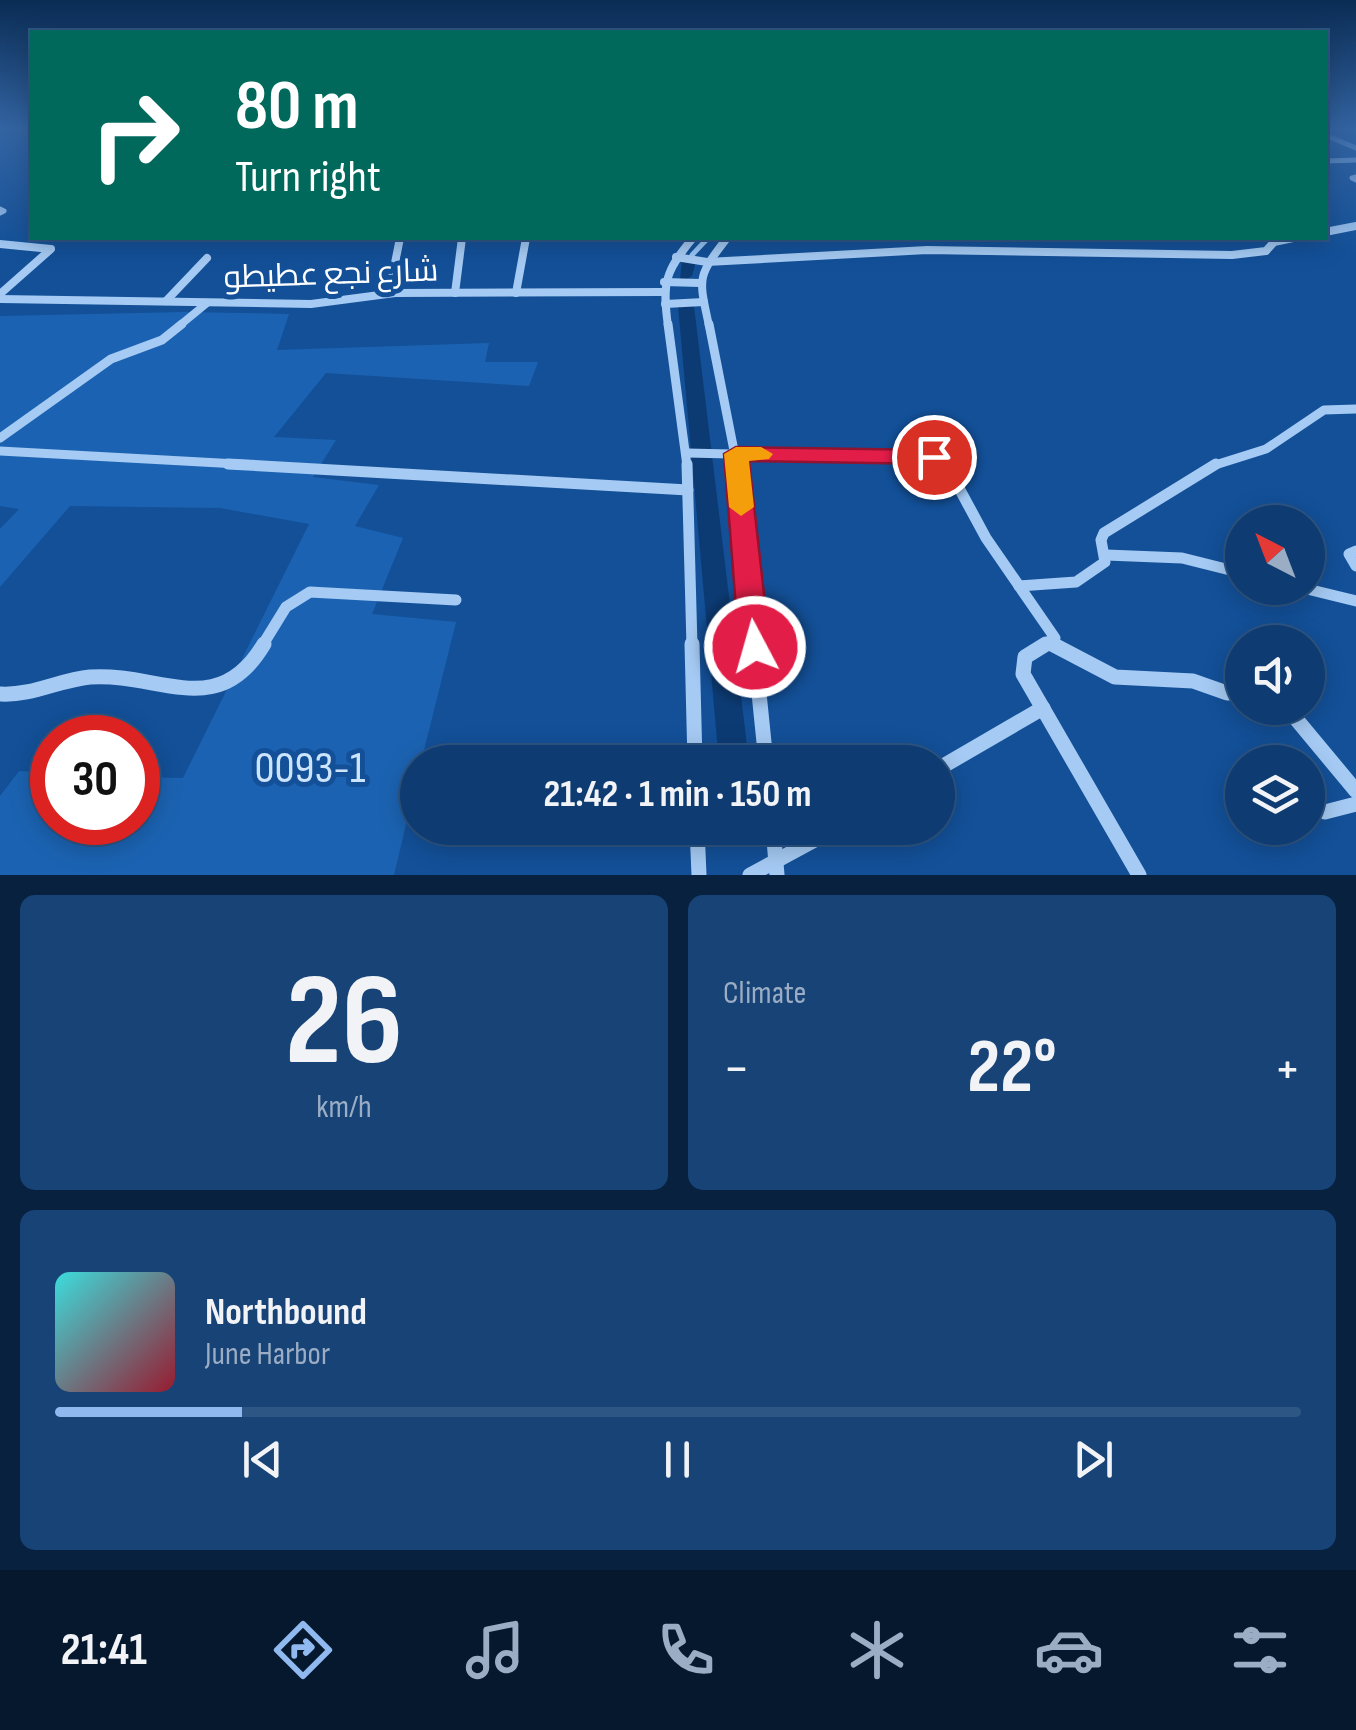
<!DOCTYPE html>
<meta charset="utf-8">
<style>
:root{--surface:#0e3c72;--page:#174377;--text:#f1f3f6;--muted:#9badc4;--line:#2e5684;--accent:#90b9f0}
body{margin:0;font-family:"Sofia Sans Condensed",Cairo,sans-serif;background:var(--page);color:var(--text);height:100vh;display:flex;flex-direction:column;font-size:38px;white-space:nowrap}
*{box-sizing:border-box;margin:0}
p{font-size:32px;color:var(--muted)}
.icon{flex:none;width:55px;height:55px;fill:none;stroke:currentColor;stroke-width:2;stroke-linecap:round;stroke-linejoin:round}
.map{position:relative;height:875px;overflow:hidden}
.details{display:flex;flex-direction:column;gap:20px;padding:20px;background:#08213f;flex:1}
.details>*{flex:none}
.top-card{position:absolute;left:30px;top:30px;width:1298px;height:210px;border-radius:0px;box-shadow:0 5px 25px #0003,0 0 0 2px var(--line);background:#00695c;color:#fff;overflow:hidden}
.needle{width:65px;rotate:318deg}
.fabs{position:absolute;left:1225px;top:505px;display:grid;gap:20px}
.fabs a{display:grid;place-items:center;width:100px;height:100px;border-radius:50%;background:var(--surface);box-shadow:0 5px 25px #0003,0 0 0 2px var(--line);font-size:50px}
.speed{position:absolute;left:30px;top:715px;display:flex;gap:20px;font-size:50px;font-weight:700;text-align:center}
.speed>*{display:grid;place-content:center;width:130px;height:130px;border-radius:50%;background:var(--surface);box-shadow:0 5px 25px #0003,0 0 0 2px var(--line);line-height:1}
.speed .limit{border:15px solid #d22;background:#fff;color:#111}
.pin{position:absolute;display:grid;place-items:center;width:85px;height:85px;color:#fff;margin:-42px;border:5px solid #fff;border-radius:50%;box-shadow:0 2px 10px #0007}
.me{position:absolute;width:110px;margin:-55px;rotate:354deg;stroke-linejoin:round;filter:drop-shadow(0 0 8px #0008)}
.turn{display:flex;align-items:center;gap:35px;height:210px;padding:0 40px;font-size:45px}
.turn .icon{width:130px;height:130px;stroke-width:2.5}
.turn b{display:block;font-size:70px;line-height:85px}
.big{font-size:75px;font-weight:700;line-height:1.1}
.details .widget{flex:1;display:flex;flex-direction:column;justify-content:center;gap:15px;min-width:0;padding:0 35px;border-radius:15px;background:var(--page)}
.details .dial{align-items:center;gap:0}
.dial b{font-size:130px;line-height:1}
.song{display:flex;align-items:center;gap:30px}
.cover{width:120px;height:120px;border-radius:15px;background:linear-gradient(135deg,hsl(180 70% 55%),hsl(350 70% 35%))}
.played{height:10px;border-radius:5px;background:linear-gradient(90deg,var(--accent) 15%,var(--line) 15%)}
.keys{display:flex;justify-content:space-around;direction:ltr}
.heat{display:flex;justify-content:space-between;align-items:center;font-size:55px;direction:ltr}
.details .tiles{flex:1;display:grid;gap:20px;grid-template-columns:1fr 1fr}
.widget:last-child{grid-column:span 2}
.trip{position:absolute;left:400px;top:745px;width:555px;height:100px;border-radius:50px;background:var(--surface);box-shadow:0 5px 25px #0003,0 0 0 2px var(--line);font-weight:700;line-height:100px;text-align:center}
.tab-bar{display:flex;height:160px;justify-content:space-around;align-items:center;background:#06182e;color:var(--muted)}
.tab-bar .icon{width:70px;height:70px}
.tab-bar .active{color:var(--accent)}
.tab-bar b{font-size:45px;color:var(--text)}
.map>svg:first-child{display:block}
.green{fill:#1b63b2}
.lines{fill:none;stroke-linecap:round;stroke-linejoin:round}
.stream{stroke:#97c5f6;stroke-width:5}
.canal{fill:#0c3b74;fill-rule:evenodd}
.street-far4{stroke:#a5caf3;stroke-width:5}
.street-far3{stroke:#a5caf3;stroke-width:8}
.street-far2{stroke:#a5caf3;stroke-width:9}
.street-far1{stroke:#a5caf3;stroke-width:11}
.street{stroke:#a5caf3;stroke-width:15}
.route{fill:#e11d48;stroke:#92132f;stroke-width:2.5}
.slow{fill:#f59e0b}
.labels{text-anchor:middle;stroke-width:10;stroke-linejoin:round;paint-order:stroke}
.far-street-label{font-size:32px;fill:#fff;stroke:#135098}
.near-park-label{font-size:45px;fill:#cde4fd;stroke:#135098}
</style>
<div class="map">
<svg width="1356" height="875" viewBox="0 0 1356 875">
<rect width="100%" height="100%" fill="#135098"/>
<path class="green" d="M184,312L289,314L277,350L489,343L485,362H538L529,386L326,373L274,437L336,440L313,477L379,485L355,526L403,538L372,614L456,622L421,762H418L417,778L394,875H0V796L19,771L52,773V822H138V777L183,778L309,524L220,508L70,506L0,587V529L19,509L0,506V316Z"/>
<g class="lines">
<path class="stream" d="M692,255L708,238"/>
<g class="canal">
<path d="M689,257L696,261L692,276L685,280L680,279L682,261Z"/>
<path d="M686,301L694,306L749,762H719L678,306Z"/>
</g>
<g class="street-far4">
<path d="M1325,135L1356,148"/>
<path d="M1325,161L1356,160"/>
<path d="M1356,177L1352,178L1356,180"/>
<path d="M0,209L4,211L0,213"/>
</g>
<g class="street-far3">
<path d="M1325,232L1356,226"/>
<path d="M0,244L51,249L0,294"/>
<path d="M676,257L707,262L927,250L1232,255L1266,251L1274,242L1293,238"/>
<path d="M664,282L700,283"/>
<path d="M389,293L400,238"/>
<path d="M455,293L462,238"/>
<path d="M516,293L526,238"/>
<path d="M0,299L311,304L395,293L663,292"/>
<path d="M166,301L207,258"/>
<path d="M665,304L704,302"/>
<path d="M179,326L207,303"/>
<path d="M668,326C662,283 665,271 693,238"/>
<path d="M709,326C699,278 696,278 727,238"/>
</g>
<g class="street-far2">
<path d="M668,324L687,466"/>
<path d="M709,324L737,466"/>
<path d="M0,438L111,359L162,340L182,324"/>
<path d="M0,451L272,466"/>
<path d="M687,453L943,459L947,466"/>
<path d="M1212,466L1266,449L1324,410L1356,409"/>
</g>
<g class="street-far1">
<path d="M228,464L688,490"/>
<path d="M687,464L692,646"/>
<path d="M737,464L755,646"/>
<path d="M946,464L986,538L1055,638L1042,646"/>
<path d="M1356,551L1349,554L1356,566"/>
<path d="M1106,555L1182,558L1242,573"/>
<path d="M1019,586L1076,582L1105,562L1101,540L1104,533L1216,464"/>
<path d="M1303,588L1356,601"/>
<path d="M1051,643L1057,646"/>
<path d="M262,646L286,607L310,592L456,600"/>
</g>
<g class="street">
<path d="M692,644L695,762"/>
<path d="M754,644L766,762"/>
<path d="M1046,644L1025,657L1023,674L1139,875"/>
<path d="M1052,644L1115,677L1193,681L1227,693H1242"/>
<path d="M0,694C32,696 59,680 90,677C159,672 218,722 264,644"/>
<path d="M1287,708L1356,791"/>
<path d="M938,769L1043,708"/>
<path d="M1325,812L1356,804"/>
<path d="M697,828L699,875"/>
<path d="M773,828L777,875"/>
<path d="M750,875L837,828"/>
</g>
</g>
<linearGradient id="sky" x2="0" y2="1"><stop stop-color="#0a2c54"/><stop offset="0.51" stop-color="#3364a2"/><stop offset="1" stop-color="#3364a2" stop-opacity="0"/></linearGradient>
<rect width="1356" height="253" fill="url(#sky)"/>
<path class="route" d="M736,447L934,450L946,457L934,464L749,461L770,647L766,655L755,659L744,655L739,647L724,454Z"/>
<path class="slow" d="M736,447H761L773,454L769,459L749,461L754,507L741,516L729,507L724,454Z"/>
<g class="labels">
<g class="far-street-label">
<text transform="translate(331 273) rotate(-2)" y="11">شارع نجع عطيطو</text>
</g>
<g class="near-park-label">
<text x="310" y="782">0093-1</text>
</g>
</g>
</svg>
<div class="fabs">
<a><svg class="needle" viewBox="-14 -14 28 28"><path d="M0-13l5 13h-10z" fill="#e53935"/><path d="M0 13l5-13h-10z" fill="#9badc4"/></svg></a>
<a><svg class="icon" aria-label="sound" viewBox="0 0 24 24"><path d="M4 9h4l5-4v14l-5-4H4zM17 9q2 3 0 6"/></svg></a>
<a><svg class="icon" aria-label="layers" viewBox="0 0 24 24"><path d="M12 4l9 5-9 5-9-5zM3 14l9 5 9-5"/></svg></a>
</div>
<div class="speed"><div class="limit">30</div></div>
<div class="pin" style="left:934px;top:457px;background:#d93025"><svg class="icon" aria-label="arrive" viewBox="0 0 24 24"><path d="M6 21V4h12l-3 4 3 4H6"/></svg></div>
<svg class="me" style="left:755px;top:647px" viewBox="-20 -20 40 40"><circle r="17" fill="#e11d48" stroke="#fff" stroke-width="3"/><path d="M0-11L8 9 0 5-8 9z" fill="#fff"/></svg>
<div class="trip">21:42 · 1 min · 150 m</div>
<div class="top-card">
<div class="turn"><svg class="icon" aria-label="right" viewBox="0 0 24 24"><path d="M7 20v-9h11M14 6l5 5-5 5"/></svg><div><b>80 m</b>Turn right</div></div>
</div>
</div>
<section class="details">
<div class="tiles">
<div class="widget dial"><b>26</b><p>km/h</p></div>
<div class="widget"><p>Climate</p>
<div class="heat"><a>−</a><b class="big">22°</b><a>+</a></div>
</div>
<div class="widget">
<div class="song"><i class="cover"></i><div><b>Northbound</b><p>June Harbor</p></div></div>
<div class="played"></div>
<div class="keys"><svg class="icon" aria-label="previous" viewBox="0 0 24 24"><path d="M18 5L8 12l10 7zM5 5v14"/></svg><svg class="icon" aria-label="pause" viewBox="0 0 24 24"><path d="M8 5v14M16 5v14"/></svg><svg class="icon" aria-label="next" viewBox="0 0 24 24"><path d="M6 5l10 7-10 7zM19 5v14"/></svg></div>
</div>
</div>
</section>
<nav class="tab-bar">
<b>21:41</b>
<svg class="icon active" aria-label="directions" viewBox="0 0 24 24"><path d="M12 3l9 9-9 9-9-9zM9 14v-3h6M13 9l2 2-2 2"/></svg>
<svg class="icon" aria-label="music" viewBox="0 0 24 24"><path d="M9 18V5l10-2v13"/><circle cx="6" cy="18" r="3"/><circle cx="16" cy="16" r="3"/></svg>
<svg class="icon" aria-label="phone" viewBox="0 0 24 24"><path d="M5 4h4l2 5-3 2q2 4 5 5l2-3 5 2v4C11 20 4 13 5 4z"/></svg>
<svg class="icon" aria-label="climate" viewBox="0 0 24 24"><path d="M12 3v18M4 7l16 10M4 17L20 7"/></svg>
<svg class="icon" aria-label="car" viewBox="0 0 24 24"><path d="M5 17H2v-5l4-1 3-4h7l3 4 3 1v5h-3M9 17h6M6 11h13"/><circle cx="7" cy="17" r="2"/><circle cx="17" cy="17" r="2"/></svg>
<svg class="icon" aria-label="filters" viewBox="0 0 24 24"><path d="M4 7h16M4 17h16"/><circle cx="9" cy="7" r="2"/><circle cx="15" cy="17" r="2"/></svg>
</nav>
